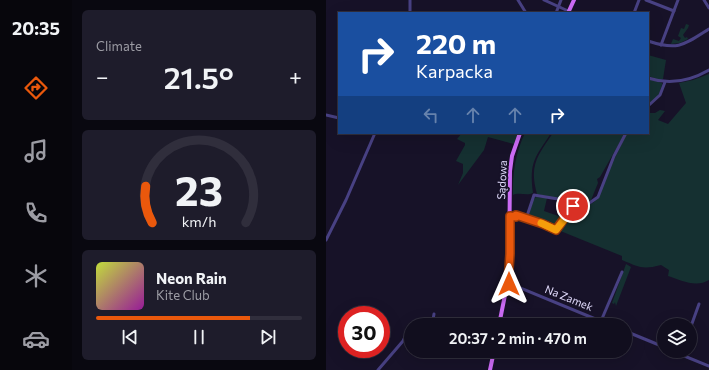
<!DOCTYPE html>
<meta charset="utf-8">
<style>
:root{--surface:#110e1e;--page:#1e1c2b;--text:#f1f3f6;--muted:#9c9ca4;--line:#302e3c;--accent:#ea580c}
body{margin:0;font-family:Commissioner,sans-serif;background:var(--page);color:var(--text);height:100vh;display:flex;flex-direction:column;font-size:15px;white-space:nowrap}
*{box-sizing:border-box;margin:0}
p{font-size:13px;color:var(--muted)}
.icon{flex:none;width:22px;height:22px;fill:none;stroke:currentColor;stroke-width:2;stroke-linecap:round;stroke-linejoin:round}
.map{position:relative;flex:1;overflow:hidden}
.drawer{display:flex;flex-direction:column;gap:10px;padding:10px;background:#090810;width:254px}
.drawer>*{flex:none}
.guide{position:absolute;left:12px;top:12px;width:311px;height:122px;border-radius:0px;box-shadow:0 4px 16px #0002,0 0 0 1px var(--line);background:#1a4fa0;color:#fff;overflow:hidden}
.tools{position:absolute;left:331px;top:318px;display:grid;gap:8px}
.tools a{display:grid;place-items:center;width:40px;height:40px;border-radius:50%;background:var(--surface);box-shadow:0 4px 16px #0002,0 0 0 1px var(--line);font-size:20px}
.speed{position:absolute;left:12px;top:306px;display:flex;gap:8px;font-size:20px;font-weight:700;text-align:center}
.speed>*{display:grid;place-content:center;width:52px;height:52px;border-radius:50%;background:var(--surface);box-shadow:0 4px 16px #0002,0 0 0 1px var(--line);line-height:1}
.speed .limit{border:6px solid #d22;background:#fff;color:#111}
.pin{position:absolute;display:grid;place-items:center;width:34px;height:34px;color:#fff;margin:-17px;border:2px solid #fff;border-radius:50%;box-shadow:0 1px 4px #0007}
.me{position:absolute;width:44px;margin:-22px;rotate:0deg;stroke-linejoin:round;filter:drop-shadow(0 0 3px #0008)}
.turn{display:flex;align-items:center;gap:14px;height:84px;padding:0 12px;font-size:18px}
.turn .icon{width:52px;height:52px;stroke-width:2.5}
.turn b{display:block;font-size:28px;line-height:34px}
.lanes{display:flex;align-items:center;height:38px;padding:0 12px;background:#0003;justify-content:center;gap:20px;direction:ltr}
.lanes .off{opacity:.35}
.big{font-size:30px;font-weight:600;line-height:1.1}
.drawer .card{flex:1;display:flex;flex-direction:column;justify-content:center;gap:6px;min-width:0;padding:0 14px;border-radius:6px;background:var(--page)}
.drawer .dial{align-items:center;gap:0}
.dial svg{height:104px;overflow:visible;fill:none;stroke:var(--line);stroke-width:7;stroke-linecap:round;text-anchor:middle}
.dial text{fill:var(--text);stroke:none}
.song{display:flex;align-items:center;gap:12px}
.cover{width:48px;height:48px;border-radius:6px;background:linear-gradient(135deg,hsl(70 70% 55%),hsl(300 70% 35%))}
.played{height:4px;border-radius:2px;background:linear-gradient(90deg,var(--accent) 75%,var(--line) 75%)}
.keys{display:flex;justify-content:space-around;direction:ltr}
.heat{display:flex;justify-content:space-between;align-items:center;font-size:22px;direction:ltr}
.trip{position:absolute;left:78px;top:318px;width:228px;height:40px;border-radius:20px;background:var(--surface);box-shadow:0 4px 16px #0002,0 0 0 1px var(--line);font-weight:600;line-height:40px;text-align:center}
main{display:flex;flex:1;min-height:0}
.tabs{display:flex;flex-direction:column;width:72px;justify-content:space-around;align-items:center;background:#07060c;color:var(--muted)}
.tabs .icon{width:28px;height:28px}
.tabs .selected{color:var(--accent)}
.tabs b{font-size:18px;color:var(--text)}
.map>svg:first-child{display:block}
.green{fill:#153031}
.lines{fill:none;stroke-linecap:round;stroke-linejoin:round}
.minor{stroke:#484183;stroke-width:3}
.major{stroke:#cb6bf4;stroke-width:4}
.route-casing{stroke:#983908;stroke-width:10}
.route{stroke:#ea580c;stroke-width:7}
.slow{stroke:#f59e0b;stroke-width:7}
.labels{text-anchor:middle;stroke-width:4;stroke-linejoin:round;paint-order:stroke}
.street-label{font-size:11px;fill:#e1dbfc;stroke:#171228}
</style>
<main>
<nav class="tabs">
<b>20:35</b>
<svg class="icon selected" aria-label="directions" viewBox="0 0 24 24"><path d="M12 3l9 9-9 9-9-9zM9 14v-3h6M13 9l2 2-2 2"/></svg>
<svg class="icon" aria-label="music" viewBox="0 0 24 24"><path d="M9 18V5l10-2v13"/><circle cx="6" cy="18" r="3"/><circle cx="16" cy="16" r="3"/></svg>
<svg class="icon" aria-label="phone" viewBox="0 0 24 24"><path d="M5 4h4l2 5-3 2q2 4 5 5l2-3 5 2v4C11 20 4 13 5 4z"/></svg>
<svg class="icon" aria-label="climate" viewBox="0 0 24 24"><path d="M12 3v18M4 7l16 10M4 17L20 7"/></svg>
<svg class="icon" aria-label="car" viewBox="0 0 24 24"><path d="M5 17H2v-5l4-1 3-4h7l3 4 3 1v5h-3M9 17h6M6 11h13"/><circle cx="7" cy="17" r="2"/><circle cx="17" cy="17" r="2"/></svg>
</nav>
<section class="drawer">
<div class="card"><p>Climate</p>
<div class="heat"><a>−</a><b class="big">21.5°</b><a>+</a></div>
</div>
<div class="card dial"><svg viewBox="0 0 100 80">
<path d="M14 69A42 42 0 1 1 86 69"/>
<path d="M14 69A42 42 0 0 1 9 41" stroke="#ea580c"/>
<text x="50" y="56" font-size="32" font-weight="700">23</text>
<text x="50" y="72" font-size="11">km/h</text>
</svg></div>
<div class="card">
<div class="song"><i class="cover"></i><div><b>Neon Rain</b><p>Kite Club</p></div></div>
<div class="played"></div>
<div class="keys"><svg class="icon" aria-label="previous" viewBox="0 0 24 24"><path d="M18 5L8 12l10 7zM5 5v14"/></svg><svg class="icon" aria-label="pause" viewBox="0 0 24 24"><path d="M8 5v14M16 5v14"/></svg><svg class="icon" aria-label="next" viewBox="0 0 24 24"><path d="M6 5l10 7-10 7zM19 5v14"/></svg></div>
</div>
</section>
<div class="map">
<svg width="383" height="370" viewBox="0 0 383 370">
<rect width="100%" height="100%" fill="#171228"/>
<g class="green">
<path d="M360,24L363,25L362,28L357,35L359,38L361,37L362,39L354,43L345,44L347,39L353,41L355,38L352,36L355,28L358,29Z"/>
<path d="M322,55L340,60L337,79L334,80L322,76Z"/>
<path d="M383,74V280C370,288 354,280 342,276L343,270L335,265C316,270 313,267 296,260V256L232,230L239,219L248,202L211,194C203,166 211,156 227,133H299L274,177L271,179L272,183L263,205L268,202L272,197L284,168L301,133H322V111L324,113H329L334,110L339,111L332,120L342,124L360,103L353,83L367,80Z"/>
<path d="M322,79L336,83V85L332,97L322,105Z"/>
<path d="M136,133H192L188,144L162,137L158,150L132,185L137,173V164L130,161L139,145V143L131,139Z"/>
<path d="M199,133H225C209,158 203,161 207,193C201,196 193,192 187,195C186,174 190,151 199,133Z"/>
<path d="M210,197L221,198L218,211L238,218L230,229L207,221L203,215L207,200Z"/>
<path d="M300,264L305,267L290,306L289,302L288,304L286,303Z"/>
</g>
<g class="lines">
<g class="minor">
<path d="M84,0V13"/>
<path d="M192,0L200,13"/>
<path d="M218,0L240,10L244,13"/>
<path d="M320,0L348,11"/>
<path d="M378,0L383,8"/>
<path d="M230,13L235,0"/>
<path d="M308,13L313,0"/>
<path d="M322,41C352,51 358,45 383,29"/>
<path d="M335,45L352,0"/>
<path d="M322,78C343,85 364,81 383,70"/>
<path d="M322,106L334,95L339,82"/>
<path d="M0,115L13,118"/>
<path d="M184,215L190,217L191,215L217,224L230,230L247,207V203"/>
<path d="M200,219L208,195L262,204L272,197L288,156L300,133"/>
<path d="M0,240L20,200L49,133"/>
<path d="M182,283L284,325"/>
<path d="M275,321L296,272"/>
<path d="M106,325L108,314"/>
<path d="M364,329L373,304"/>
<path d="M299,331L338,347"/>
<path d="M346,351L383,366"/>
<path d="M101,357L102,351"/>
<path d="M52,370L77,341L82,330"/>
</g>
<g class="major">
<path d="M242,13L248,0"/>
<path d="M173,325L183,275L184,171L186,156L194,133"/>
<path d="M164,370L168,351"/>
</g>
</g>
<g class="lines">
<defs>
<path id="route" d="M183,284L182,283L184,254V216L190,217V215L217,224L230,230L247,206"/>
</defs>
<use href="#route" class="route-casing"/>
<use href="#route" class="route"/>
<path class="slow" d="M215,223L230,230L238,220"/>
</g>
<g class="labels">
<g class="street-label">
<text transform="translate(176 180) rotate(-87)" y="4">Sądowa</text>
<text transform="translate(243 298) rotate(22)" y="4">Na Zamek</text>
</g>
</g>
</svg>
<div class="tools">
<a><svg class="icon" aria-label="layers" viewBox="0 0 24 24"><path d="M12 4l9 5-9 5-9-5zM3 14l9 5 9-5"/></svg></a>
</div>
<div class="speed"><div class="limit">30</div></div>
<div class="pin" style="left:247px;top:206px;background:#d93025"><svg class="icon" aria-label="arrive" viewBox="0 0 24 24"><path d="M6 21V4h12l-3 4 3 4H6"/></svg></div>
<svg class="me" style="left:183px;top:284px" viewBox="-20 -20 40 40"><path d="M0-17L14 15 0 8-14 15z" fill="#ea580c" stroke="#fff" stroke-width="4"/></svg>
<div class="trip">20:37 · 2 min · 470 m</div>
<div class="guide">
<div class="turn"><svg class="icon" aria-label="right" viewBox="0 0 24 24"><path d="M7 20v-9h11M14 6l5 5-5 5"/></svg><div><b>220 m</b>Karpacka</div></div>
<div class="lanes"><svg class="icon off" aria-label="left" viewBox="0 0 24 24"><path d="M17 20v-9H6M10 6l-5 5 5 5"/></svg><svg class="icon off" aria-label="ahead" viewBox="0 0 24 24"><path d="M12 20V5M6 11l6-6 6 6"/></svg><svg class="icon off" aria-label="ahead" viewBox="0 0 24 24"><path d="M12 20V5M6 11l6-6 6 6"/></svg><svg class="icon" aria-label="right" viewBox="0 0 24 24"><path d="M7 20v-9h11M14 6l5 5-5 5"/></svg></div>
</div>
</div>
</main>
